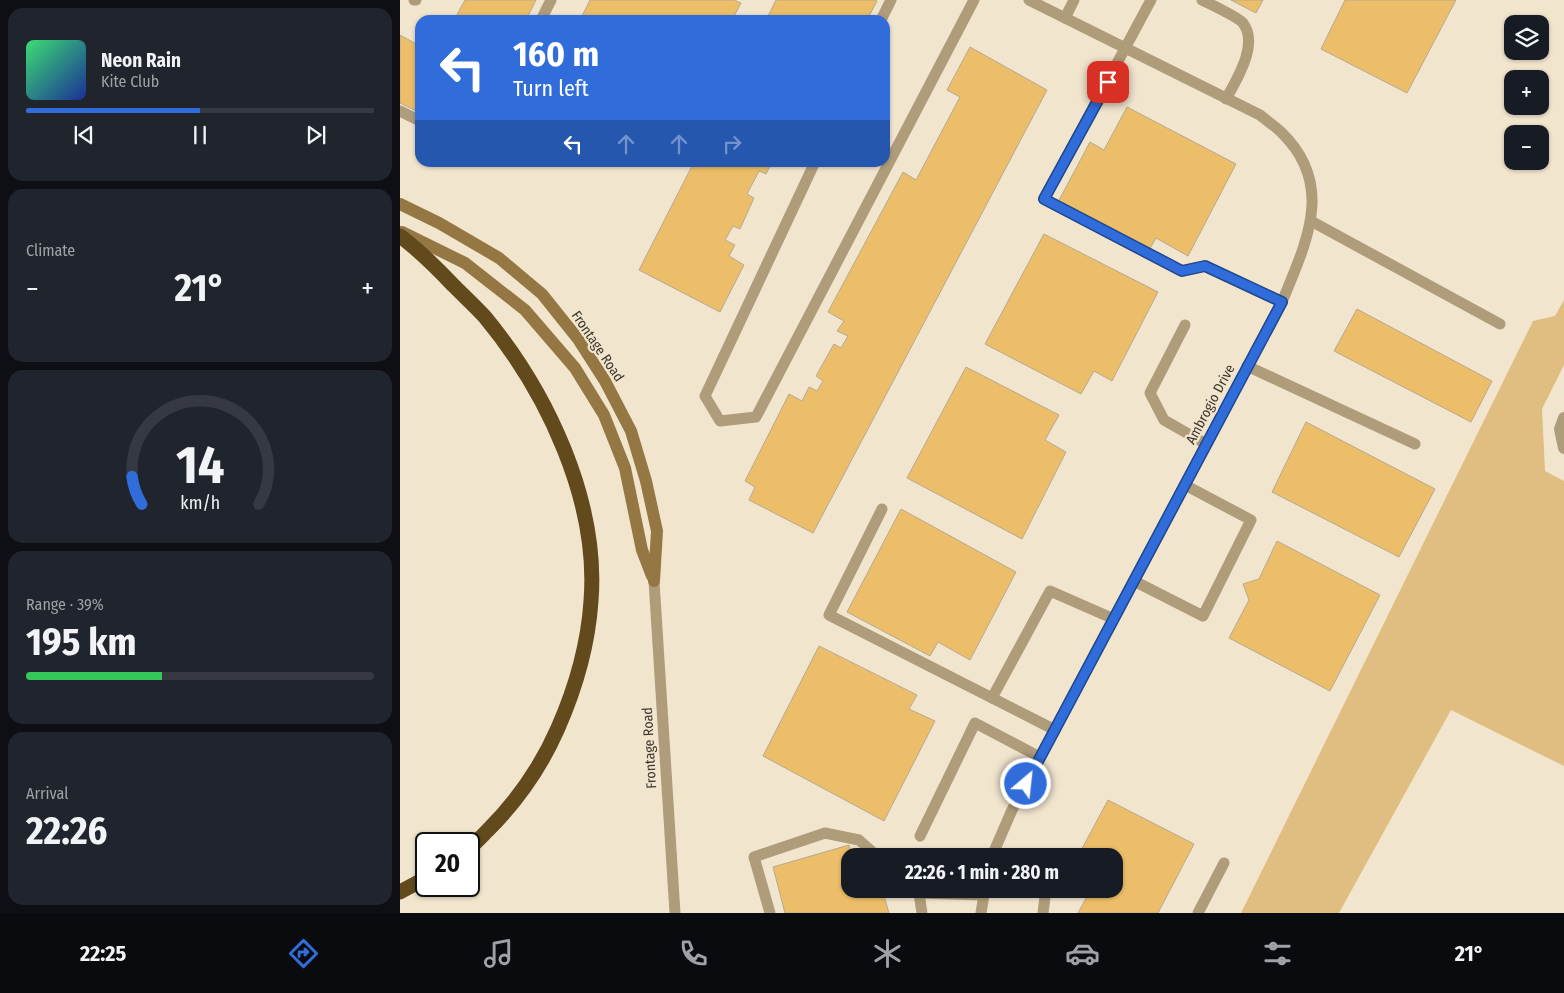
<!DOCTYPE html>
<meta charset="utf-8">
<style>
:root{--surface:#171b24;--page:#20242c;--text:#f1f3f6;--muted:#9ea1a6;--line:#363941;--accent:#306ddb}
body{margin:0;font-family:"Fira Sans Condensed",sans-serif;background:var(--page);color:var(--text);height:100vh;display:flex;flex-direction:column;font-size:19px;white-space:nowrap}
*{box-sizing:border-box;margin:0}
p{font-size:16px;color:var(--muted)}
.icon{flex:none;width:28px;height:28px;fill:none;stroke:currentColor;stroke-width:2;stroke-linecap:round;stroke-linejoin:round}
.map{position:relative;flex:1;overflow:hidden}
.details{display:flex;flex-direction:column;gap:8px;padding:8px;background:#0d0f14;width:400px}
.details>*{flex:none}
.hud{position:absolute;left:15px;top:15px;width:475px;height:152px;border-radius:15px;box-shadow:0 1px 4px #0004;background:#306ddb;color:#fff;overflow:hidden}
.tools{position:absolute;left:1104px;top:15px;display:grid;gap:10px}
.tools a{display:grid;place-items:center;width:45px;height:45px;border-radius:10px;background:var(--surface);box-shadow:0 1px 4px #0004;font-size:25px}
.speed{position:absolute;left:15px;top:832px;display:flex;gap:10px;font-size:25px;font-weight:700;text-align:center}
.speed>*{display:grid;place-content:center;width:65px;height:65px;border-radius:50%;background:var(--surface);box-shadow:0 1px 4px #0004;line-height:1}
.speed .limit{border:2px solid #111;border-radius:8px;background:#fff;color:#111}
.pin{position:absolute;display:grid;place-items:center;width:42px;height:42px;color:#fff;margin:-21px;border-radius:10px;box-shadow:0 2px 8px #0006}
.me{position:absolute;width:55px;margin:-28px;rotate:28deg;stroke-linejoin:round;filter:drop-shadow(0 0 4px #0008)}
.turn{display:flex;align-items:center;gap:18px;height:105px;padding:0 15px;font-size:22px}
.turn .icon{width:65px;height:65px;stroke-width:2.5}
.turn b{display:block;font-size:35px;line-height:42px}
.lanes{display:flex;align-items:center;height:48px;padding:0 15px;background:#0003;justify-content:center;gap:25px;direction:ltr}
.lanes .off{opacity:.35}
.big{font-size:38px;font-weight:700;line-height:1.1}
.details .tile{flex:1;display:flex;flex-direction:column;justify-content:center;gap:8px;min-width:0;padding:0 18px;border-radius:15px;background:var(--page)}
.details .dial{align-items:center;gap:0}
.dial svg{height:130px;overflow:visible;fill:none;stroke:var(--line);stroke-width:7;stroke-linecap:round;text-anchor:middle}
.dial text{fill:var(--text);stroke:none}
.song{display:flex;align-items:center;gap:15px}
.cover{width:60px;height:60px;border-radius:8px;background:linear-gradient(135deg,hsl(140 70% 55%),hsl(230 70% 35%))}
.played{height:5px;border-radius:2px;background:linear-gradient(90deg,var(--accent) 50%,var(--line) 50%)}
.keys{display:flex;justify-content:space-around;direction:ltr}
.heat{display:flex;justify-content:space-between;align-items:center;font-size:28px;direction:ltr}
.charge{height:8px;border-radius:4px;background:linear-gradient(90deg,#34c759 39%,var(--line) 0)}
.trip{position:absolute;left:441px;top:848px;width:282px;height:50px;border-radius:15px;background:var(--surface);box-shadow:0 1px 4px #0004;font-weight:700;line-height:50px;text-align:center}
.dock{display:flex;height:80px;justify-content:space-around;align-items:center;background:#090b0e;color:var(--muted)}
.dock .icon{width:35px;height:35px}
.dock .current{color:var(--accent)}
.dock b{font-size:22px;color:var(--text)}
main{display:flex;flex:1;min-height:0}
.map>svg:first-child{display:block}
.green{fill:#e0bd80}
.building{fill:#edbe69;stroke:#b5a993}
.lines{fill:none;stroke-linecap:round;stroke-linejoin:round}
.lane{stroke:#af9c7a;stroke-width:11}
.street{stroke:#af9c7a;stroke-width:12}
.secondary{stroke:#947742;stroke-width:12}
.highway{stroke:#624a1c;stroke-width:15}
.route-casing{stroke:#1f478e;stroke-width:12}
.route{stroke:#306ddb;stroke-width:9}
.labels{text-anchor:middle;stroke-width:4.5;stroke-linejoin:round;paint-order:stroke}
.street-label{font-size:14px;fill:#3c362d;stroke:#f2e5ce}
</style>
<main>
<section class="details">
<div class="tile">
<div class="song"><i class="cover"></i><div><b>Neon Rain</b><p>Kite Club</p></div></div>
<div class="played"></div>
<div class="keys"><svg class="icon" aria-label="previous" viewBox="0 0 24 24"><path d="M18 5L8 12l10 7zM5 5v14"/></svg><svg class="icon" aria-label="pause" viewBox="0 0 24 24"><path d="M8 5v14M16 5v14"/></svg><svg class="icon" aria-label="next" viewBox="0 0 24 24"><path d="M6 5l10 7-10 7zM19 5v14"/></svg></div>
</div>
<div class="tile"><p>Climate</p>
<div class="heat"><a>−</a><b class="big">21°</b><a>+</a></div>
</div>
<div class="tile dial"><svg viewBox="0 0 100 80">
<path d="M14 69A42 42 0 1 1 86 69"/>
<path d="M14 69A42 42 0 0 1 8 52" stroke="#306ddb"/>
<text x="50" y="56" font-size="32" font-weight="700">14</text>
<text x="50" y="72" font-size="11">km/h</text>
</svg></div>
<div class="tile"><p>Range · 39%</p><b class="big">195 km</b><div class="charge"></div></div>
<div class="tile"><p>Arrival</p><b class="big">22:26</b></div>
</section>
<div class="map">
<svg width="1164" height="913" viewBox="0 0 1164 913">
<rect width="100%" height="100%" fill="#f2e5ce"/>
<path class="green" d="M1164,300V365L1142,409L1145,471L1164,481V766L1051,710L939,913H841L1133,321L1155,316Z"/>
<g class="building">
<path d="M65,0H136L126,20H54Z"/>
<path d="M190,0H334L341,3L332,20H180Z"/>
<path d="M376,0H475L477,1L467,20H366Z"/>
<path d="M831,0H863L856,13Z"/>
<path d="M945,0H1056L1007,93L921,49Z"/>
<path d="M0,35L20,46V113L0,103Z"/>
<path d="M570,47L647,90L413,533L349,500L355,487L345,481L389,394L402,401L409,387L417,391L423,381L416,376L434,344L441,348L448,336L437,331L444,321L428,312L503,172L516,180L560,97L547,90Z"/>
<path d="M727,107L836,164L788,256L756,238L748,252L657,204L690,142L704,150Z"/>
<path d="M294,162H372L366,174L359,171L347,194L354,198L340,229L333,226L325,240L335,245L329,256L344,265L320,312L239,270Z"/>
<path d="M644,234L758,292L712,381L694,371L681,394L585,344Z"/>
<path d="M957,309L1092,381L1071,422L934,351Z"/>
<path d="M566,367L659,415L645,440L666,452L622,539L507,478Z"/>
<path d="M906,422L1035,489L999,557L872,492Z"/>
<path d="M501,509L616,572L570,660L538,642L530,656L447,612Z"/>
<path d="M877,541L980,595L930,691L829,638L849,600L843,584L859,579Z"/>
<path d="M419,646L517,695L509,709L535,721L484,821L363,756Z"/>
<path d="M708,800L794,844L758,913H678L691,889H715V856H678Z"/>
<path d="M449,845L452,856H450V889H482L489,913H385L373,867Z"/>
</g>
<g class="lines">
<g class="lane">
<path d="M14,0H16"/>
<path d="M751,0L644,199L781,271L805,266L882,302"/>
<path d="M802,0C810,4 838,17 843,23C859,44 837,79 826,99"/>
<path d="M665,18L674,0"/>
<path d="M141,20L151,0"/>
<path d="M481,20L491,0"/>
<path d="M0,111L20,121"/>
<path d="M415,162L305,396L320,421L356,417L574,0"/>
<path d="M911,221L1100,324"/>
<path d="M785,325L750,393L764,420L806,444"/>
<path d="M847,366L1015,444"/>
<path d="M482,509L429,615L655,730"/>
<path d="M254,581L275,913"/>
<path d="M734,581L803,616L851,520L785,485"/>
<path d="M592,698L650,591L714,619"/>
<path d="M520,836L575,723L640,757"/>
<path d="M592,856L612,810L882,302C906,243 936,185 881,132C875,126 867,121 860,115L629,0"/>
<path d="M514,889L519,893L583,895"/>
<path d="M519,893L522,913"/>
<path d="M370,913L354,857L425,833L459,840L477,856"/>
<path d="M581,913L585,889"/>
<path d="M643,913L646,889"/>
<path d="M798,913L824,863"/>
</g>
<path class="street" d="M1164,418L1160,429L1164,448"/>
<g class="secondary">
<path d="M0,204L39,223L99,258L142,294L178,339L205,381L231,431L246,481L257,531L254,581"/>
<path d="M2,232L65,263L125,310L175,368L204,415L225,468L242,550L252,576"/>
</g>
<g class="highway">
<path d="M0,236C20,251 36,267 53,285C63,295 75,306 85,317C147,392 199,501 191,601C188,646 176,687 158,728C141,767 118,800 88,830C82,836 76,843 69,848"/>
<path d="M0,892L26,878"/>
</g>
</g>
<g class="lines">
<defs>
<path id="route" d="M626,784L882,302L805,266L782,271L644,199L708,82"/>
</defs>
<use href="#route" class="route-casing"/>
<use href="#route" class="route"/>
</g>
<g class="labels">
<g class="street-label">
<text transform="translate(198 346) rotate(56)" y="5">Frontage Road</text>
<text transform="translate(810 404) rotate(-62)" y="5">Ambrogio Drive</text>
<text transform="translate(249 748) rotate(-93)" y="5">Frontage Road</text>
</g>
</g>
</svg>
<div class="tools">
<a><svg class="icon" aria-label="layers" viewBox="0 0 24 24"><path d="M12 4l9 5-9 5-9-5zM3 14l9 5 9-5"/></svg></a>
<a>+</a>
<a>−</a>
</div>
<div class="speed"><div class="limit">20</div></div>
<div class="pin" style="left:708px;top:82px;background:#d93025"><svg class="icon" aria-label="arrive" viewBox="0 0 24 24"><path d="M6 21V4h12l-3 4 3 4H6"/></svg></div>
<svg class="me" style="left:626px;top:784px" viewBox="-20 -20 40 40"><circle r="17" fill="#306ddb" stroke="#fff" stroke-width="3"/><path d="M0-11L8 9 0 5-8 9z" fill="#fff"/></svg>
<div class="trip">22:26 · 1 min · 280 m</div>
<div class="hud">
<div class="turn"><svg class="icon" aria-label="left" viewBox="0 0 24 24"><path d="M17 20v-9H6M10 6l-5 5 5 5"/></svg><div><b>160 m</b>Turn left</div></div>
<div class="lanes"><svg class="icon" aria-label="left" viewBox="0 0 24 24"><path d="M17 20v-9H6M10 6l-5 5 5 5"/></svg><svg class="icon off" aria-label="ahead" viewBox="0 0 24 24"><path d="M12 20V5M6 11l6-6 6 6"/></svg><svg class="icon off" aria-label="ahead" viewBox="0 0 24 24"><path d="M12 20V5M6 11l6-6 6 6"/></svg><svg class="icon off" aria-label="right" viewBox="0 0 24 24"><path d="M7 20v-9h11M14 6l5 5-5 5"/></svg></div>
</div>
</div>
</main>
<nav class="dock">
<b>22:25</b>
<svg class="icon current" aria-label="directions" viewBox="0 0 24 24"><path d="M12 3l9 9-9 9-9-9zM9 14v-3h6M13 9l2 2-2 2"/></svg>
<svg class="icon" aria-label="music" viewBox="0 0 24 24"><path d="M9 18V5l10-2v13"/><circle cx="6" cy="18" r="3"/><circle cx="16" cy="16" r="3"/></svg>
<svg class="icon" aria-label="phone" viewBox="0 0 24 24"><path d="M5 4h4l2 5-3 2q2 4 5 5l2-3 5 2v4C11 20 4 13 5 4z"/></svg>
<svg class="icon" aria-label="climate" viewBox="0 0 24 24"><path d="M12 3v18M4 7l16 10M4 17L20 7"/></svg>
<svg class="icon" aria-label="car" viewBox="0 0 24 24"><path d="M5 17H2v-5l4-1 3-4h7l3 4 3 1v5h-3M9 17h6M6 11h13"/><circle cx="7" cy="17" r="2"/><circle cx="17" cy="17" r="2"/></svg>
<svg class="icon" aria-label="filters" viewBox="0 0 24 24"><path d="M4 7h16M4 17h16"/><circle cx="9" cy="7" r="2"/><circle cx="15" cy="17" r="2"/></svg>
<b>21°</b>
</nav>
